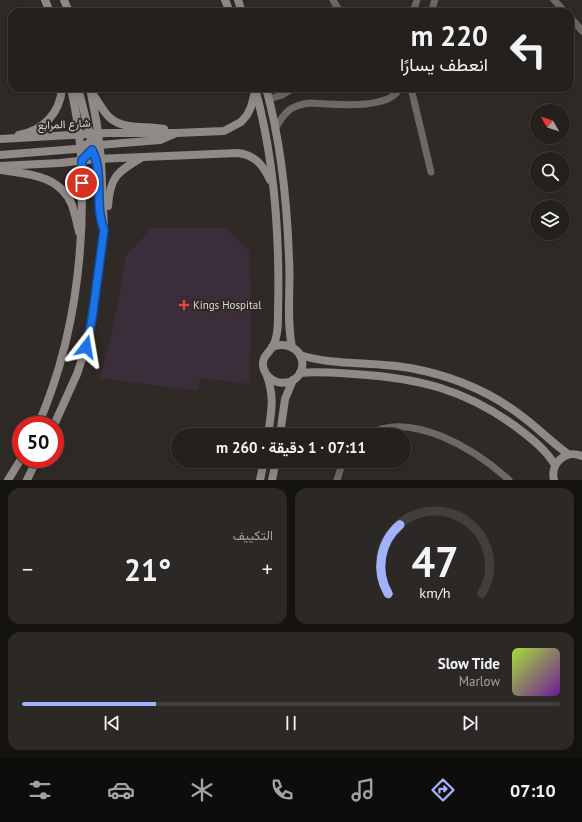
<!DOCTYPE html>
<html lang="ar">
<meta charset="utf-8">
<style>
:root{--surface:#24201c;--page:#2c2825;--text:#f1f3f6;--muted:#a3a3a3;--line:#413e3b;--accent:#a1b2fd}
body{margin:0;font-family:"PT Sans",Vazirmatn,sans-serif;background:var(--page);color:var(--text);direction:rtl;height:100vh;display:flex;flex-direction:column;font-size:15px;white-space:nowrap}
*{box-sizing:border-box;margin:0}
p{font-size:13px;color:var(--muted)}
.icon{flex:none;width:22px;height:22px;fill:none;stroke:currentColor;stroke-width:2;stroke-linecap:round;stroke-linejoin:round}
.map{position:relative;height:480px;overflow:hidden;direction:ltr}
.drawer{display:flex;flex-direction:column;gap:8px;padding:8px;background:#14120f;flex:1}
.drawer>*{flex:none}
.top-card{position:absolute;left:8px;top:8px;width:566px;height:84px;border-radius:12px;box-shadow:0 2px 10px #0003,0 0 0 1px var(--line);direction:rtl;background:#24201c;color:var(--text);overflow:hidden}
.needle{width:26px;rotate:309deg}
.tools{position:absolute;left:530px;top:104px;display:grid;gap:8px}
.tools a{display:grid;place-items:center;width:40px;height:40px;border-radius:50%;background:var(--surface);box-shadow:0 2px 10px #0003,0 0 0 1px var(--line);font-size:20px}
.speed{position:absolute;left:12px;top:416px;display:flex;gap:8px;font-size:20px;font-weight:700;text-align:center}
.speed>*{display:grid;place-content:center;width:52px;height:52px;border-radius:50%;background:var(--surface);box-shadow:0 2px 10px #0003,0 0 0 1px var(--line);line-height:1}
.speed .limit{border:6px solid #d22;background:#fff;color:#111}
.pin{position:absolute;display:grid;place-items:center;width:34px;height:34px;color:#fff;margin:-17px;border:2px solid #fff;border-radius:50%;box-shadow:0 1px 4px #0007}
.me{position:absolute;width:44px;margin:-22px;rotate:14deg;stroke-linejoin:round;filter:drop-shadow(0 0 3px #0008)}
.turn{display:flex;align-items:center;gap:14px;height:84px;padding:0 20px;font-size:18px}
.turn .icon{width:52px;height:52px;stroke-width:2.5}
.turn b{display:block;font-size:28px;line-height:34px}
.big{font-size:30px;font-weight:700;line-height:1.1}
.drawer .widget{flex:1;display:flex;flex-direction:column;justify-content:center;gap:6px;min-width:0;padding:0 14px;border-radius:12px;background:var(--page)}
.drawer .dial{align-items:center;gap:0}
.dial svg{height:104px;overflow:visible;fill:none;stroke:var(--line);stroke-width:7;stroke-linecap:round;text-anchor:middle}
.dial text{fill:var(--text);stroke:none}
.song{display:flex;align-items:center;gap:12px}
.cover{width:48px;height:48px;border-radius:6px;background:linear-gradient(135deg,hsl(80 70% 55%),hsl(280 70% 35%))}
.played{height:4px;border-radius:2px;background:linear-gradient(90deg,var(--accent) 25%,var(--line) 25%)}
.keys{display:flex;justify-content:space-around;direction:ltr}
.heat{display:flex;justify-content:space-between;align-items:center;font-size:22px;direction:ltr}
.drawer .tiles{flex:1;display:grid;gap:8px;grid-template-columns:1fr 1fr}
.widget:last-child{grid-column:span 2}
.trip{position:absolute;left:171px;top:428px;width:240px;height:40px;border-radius:20px;background:var(--surface);box-shadow:0 2px 10px #0003,0 0 0 1px var(--line);font-weight:700;line-height:40px;text-align:center;direction:rtl}
.tabs{display:flex;height:64px;justify-content:space-around;align-items:center;background:#0e0d0b;color:var(--muted)}
.tabs .icon{width:28px;height:28px}
.tabs .active{color:var(--accent)}
.tabs b{font-size:18px;color:var(--text)}
.map>svg:first-child{display:block}
.medical{fill:#3c2d3a}
.lines{fill:none;stroke-linecap:round;stroke-linejoin:round}
.street{stroke:#6b6867;stroke-width:7}
.secondary{stroke:#8f8988;stroke-width:8}
.route-casing{stroke:#114b97;stroke-width:10}
.route{stroke:#1a73e8;stroke-width:7}
.health-dot{fill:#e0444e;stroke:#302a26;stroke-width:1.5}
.labels{text-anchor:middle;stroke-width:4;stroke-linejoin:round;paint-order:stroke}
.street-label{font-size:11px;fill:#dbd7d4;stroke:#302a26}
.poi-label{font-size:11px;fill:#dbd7d4;stroke:#302a26;text-anchor:start}
</style>
<div class="map">
<svg width="582" height="480" viewBox="0 0 582 480">
<rect width="100%" height="100%" fill="#302a26"/>
<path class="medical" d="M152,228H225L249,251L251,318L249,384L201,378L198,391L100,378L111,336L120,292L125,257Z"/>
<g class="lines">
<g class="street">
<path d="M333,0L340,12"/>
<path d="M554,0L565,12"/>
<path d="M413,12L417,0"/>
<path d="M431,12L435,0"/>
<path d="M570,17L582,31"/>
<path d="M411,88L431,172"/>
<path d="M269,99L282,95L294,88"/>
<path d="M275,129C284,113 290,105 310,103C331,104 389,111 400,88"/>
<path d="M367,435C411,409 476,450 509,480"/>
<path d="M337,480L343,461"/>
</g>
<g class="secondary">
<path d="M45,0L50,12"/>
<path d="M64,0L69,12"/>
<path d="M225,0L230,12"/>
<path d="M238,0L242,12"/>
<path d="M78,88L91,139"/>
<path d="M255,88C275,161 280,238 278,313C278,324 278,336 273,346C269,353 262,356 263,366C267,387 297,389 302,368C305,350 287,341 272,347"/>
<path d="M266,88C281,142 287,202 289,258C291,287 286,318 292,347"/>
<path d="M92,93C98,101 102,110 109,117C124,131 146,125 164,129"/>
<path d="M19,135C44,130 60,113 62,88"/>
<path d="M0,139L107,133H176L224,131L241,122L247,115L251,107L255,92"/>
<path d="M0,155L76,149C86,147 92,142 98,133"/>
<path d="M82,161L92,150L99,145L160,140L176,133"/>
<path d="M0,166L60,163L96,159L238,153C255,155 263,165 270,180"/>
<path d="M1,170C28,174 60,175 72,205C75,214 77,223 79,232"/>
<path d="M108,206C110,177 117,172 141,158"/>
<path d="M300,355C335,366 374,361 410,368C448,375 487,390 519,414C536,426 551,442 568,454"/>
<path d="M300,373C318,371 336,373 354,374C418,378 466,389 519,429C532,439 546,450 555,465"/>
<path d="M267,376C275,398 271,413 268,435"/>
<path d="M38,425C69,354 82,274 82,197C82,176 82,156 79,136C78,120 74,104 71,88"/>
<path d="M54,425L77,374L89,338L104,230L101,159L97,125L90,88"/>
<path d="M280,435L285,399L293,380"/>
<path d="M8,480L21,459"/>
<path d="M27,480L37,459"/>
<path d="M260,480L264,461"/>
<path d="M272,480L276,461"/>
<path d="M554,480C550,463 566,449 582,456"/>
</g>
</g>
<g class="lines">
<defs>
<path id="route" d="M82,183V160L92,150C104,172 94,205 104,230L92,319L86,347"/>
</defs>
<use href="#route" class="route-casing"/>
<use href="#route" class="route"/>
</g>
<path class="health-dot" d="M182 299h4v4h4v4h-4v4h-4v-4h-4v-4h4z"/>
<g class="labels">
<g class="street-label">
<text transform="translate(64 124) rotate(-3)" y="4">شارع المرابع</text>
</g>
<g class="poi-label">
<text x="193" y="309">Kings Hospital</text>
</g>
</g>
</svg>
<div class="tools">
<a><svg class="needle" viewBox="-14 -14 28 28"><path d="M0-13l5 13h-10z" fill="#e53935"/><path d="M0 13l5-13h-10z" fill="#a3a3a3"/></svg></a>
<a><svg class="icon" aria-label="search" viewBox="0 0 24 24"><circle cx="10" cy="10" r="6"/><path d="M15 15l6 6"/></svg></a>
<a><svg class="icon" aria-label="layers" viewBox="0 0 24 24"><path d="M12 4l9 5-9 5-9-5zM3 14l9 5 9-5"/></svg></a>
</div>
<div class="speed"><div class="limit">50</div></div>
<div class="pin" style="left:82px;top:183px;background:#d93025"><svg class="icon" aria-label="arrive" viewBox="0 0 24 24"><path d="M6 21V4h12l-3 4 3 4H6"/></svg></div>
<svg class="me" style="left:86px;top:347px" viewBox="-20 -20 40 40"><path d="M0-17L14 15 0 8-14 15z" fill="#1a73e8" stroke="#fff" stroke-width="4"/></svg>
<div class="trip">07:11 · 1 دقيقة · 260 m</div>
<div class="top-card">
<div class="turn"><svg class="icon" aria-label="left" viewBox="0 0 24 24"><path d="M17 20v-9H6M10 6l-5 5 5 5"/></svg><div><b>220 m</b>انعطف يسارًا</div></div>
</div>
</div>
<section class="drawer">
<div class="tiles">
<div class="widget dial"><svg viewBox="0 0 100 80">
<path d="M14 69A42 42 0 1 1 86 69"/>
<path d="M14 69A42 42 0 0 1 23 16" stroke="#a1b2fd"/>
<text x="50" y="56" font-size="32" font-weight="700">47</text>
<text x="50" y="72" font-size="11">km/h</text>
</svg></div>
<div class="widget"><p>التكييف</p>
<div class="heat"><a>−</a><b class="big">21°</b><a>+</a></div>
</div>
<div class="widget">
<div class="song"><i class="cover"></i><div><b>Slow Tide</b><p>Marlow</p></div></div>
<div class="played"></div>
<div class="keys"><svg class="icon" aria-label="previous" viewBox="0 0 24 24"><path d="M18 5L8 12l10 7zM5 5v14"/></svg><svg class="icon" aria-label="pause" viewBox="0 0 24 24"><path d="M8 5v14M16 5v14"/></svg><svg class="icon" aria-label="next" viewBox="0 0 24 24"><path d="M6 5l10 7-10 7zM19 5v14"/></svg></div>
</div>
</div>
</section>
<nav class="tabs">
<b>07:10</b>
<svg class="icon active" aria-label="directions" viewBox="0 0 24 24"><path d="M12 3l9 9-9 9-9-9zM9 14v-3h6M13 9l2 2-2 2"/></svg>
<svg class="icon" aria-label="music" viewBox="0 0 24 24"><path d="M9 18V5l10-2v13"/><circle cx="6" cy="18" r="3"/><circle cx="16" cy="16" r="3"/></svg>
<svg class="icon" aria-label="phone" viewBox="0 0 24 24"><path d="M5 4h4l2 5-3 2q2 4 5 5l2-3 5 2v4C11 20 4 13 5 4z"/></svg>
<svg class="icon" aria-label="climate" viewBox="0 0 24 24"><path d="M12 3v18M4 7l16 10M4 17L20 7"/></svg>
<svg class="icon" aria-label="car" viewBox="0 0 24 24"><path d="M5 17H2v-5l4-1 3-4h7l3 4 3 1v5h-3M9 17h6M6 11h13"/><circle cx="7" cy="17" r="2"/><circle cx="17" cy="17" r="2"/></svg>
<svg class="icon" aria-label="filters" viewBox="0 0 24 24"><path d="M4 7h16M4 17h16"/><circle cx="9" cy="7" r="2"/><circle cx="15" cy="17" r="2"/></svg>
</nav>
